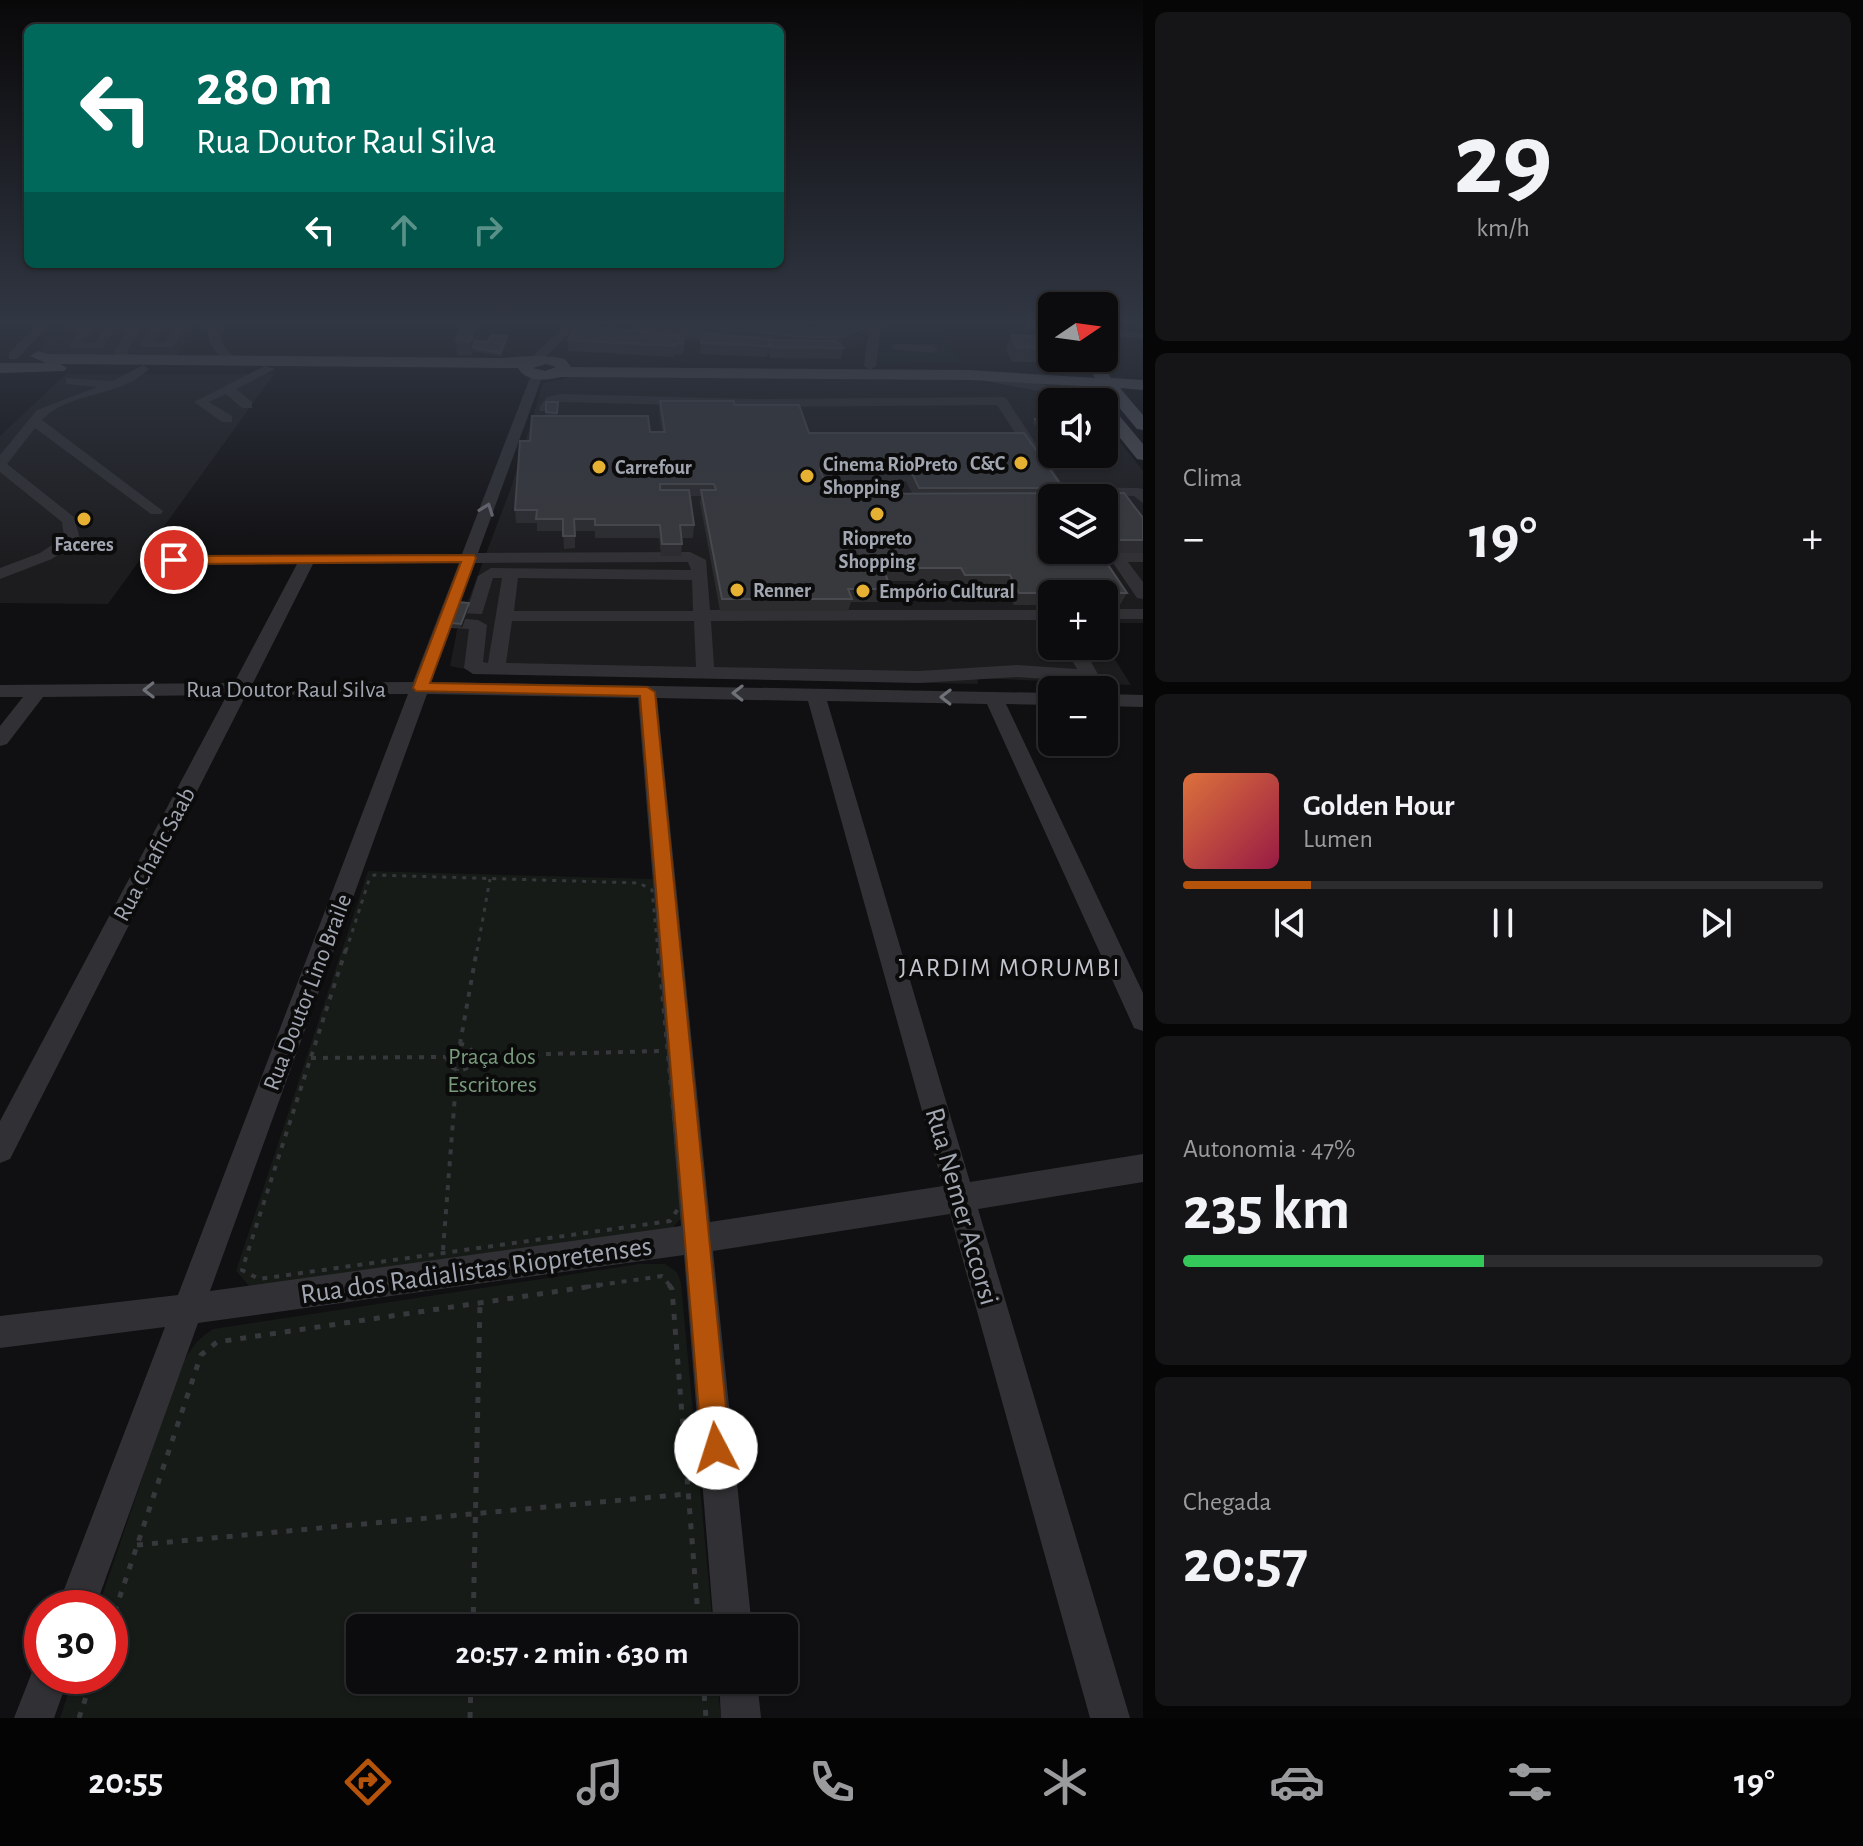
<!DOCTYPE html>
<html lang="pt">
<meta charset="utf-8">
<style>
:root{--surface:#0c0b0d;--page:#151416;--text:#f1f3f6;--muted:#9a9b9d;--line:#2c2b2e;--accent:#b45309}
body{margin:0;font-family:"Alegreya Sans",sans-serif;background:var(--page);color:var(--text);height:100vh;display:flex;flex-direction:column;font-size:30px;white-space:nowrap}
*{box-sizing:border-box;margin:0}
p{font-size:26px;color:var(--muted)}
.icon{flex:none;width:44px;height:44px;fill:none;stroke:currentColor;stroke-width:2;stroke-linecap:round;stroke-linejoin:round}
.map{position:relative;flex:1;overflow:hidden}
.panel{display:flex;flex-direction:column;gap:12px;padding:12px;background:#070607;width:720px}
.panel>*{flex:none}
.banner{position:absolute;left:24px;top:24px;width:760px;height:244px;border-radius:12px;box-shadow:0 2px 6px #0004,0 0 0 2px var(--line);background:#00695c;color:#fff;overflow:hidden}
.needle{width:52px;rotate:77deg}
.fabs{position:absolute;left:1038px;top:292px;display:grid;gap:16px}
.fabs a{display:grid;place-items:center;width:80px;height:80px;border-radius:12px;background:var(--surface);box-shadow:0 2px 6px #0004,0 0 0 2px var(--line);font-size:40px}
.speed{position:absolute;left:24px;top:1590px;display:flex;gap:16px;font-size:40px;font-weight:700;text-align:center}
.speed>*{display:grid;place-content:center;width:104px;height:104px;border-radius:50%;background:var(--surface);box-shadow:0 2px 6px #0004,0 0 0 2px var(--line);line-height:1}
.speed .limit{border:12px solid #d22;background:#fff;color:#111}
.pin{position:absolute;display:grid;place-items:center;width:68px;height:68px;color:#fff;margin:-34px;border:4px solid #fff;border-radius:50%;box-shadow:0 2px 8px #0007}
.me{position:absolute;width:88px;margin:-44px;rotate:355deg;stroke-linejoin:round;filter:drop-shadow(0 0 6px #0008)}
.turn{display:flex;align-items:center;gap:28px;height:168px;padding:0 40px;font-size:36px}
.turn .icon{width:104px;height:104px;stroke-width:2.5}
.turn b{display:block;font-size:56px;line-height:68px}
.lanes{display:flex;align-items:center;height:76px;padding:0 40px;background:#0003;justify-content:center;gap:40px;direction:ltr}
.lanes .off{opacity:.35}
.big{font-size:60px;font-weight:700;line-height:1.1}
.panel .tile{flex:1;display:flex;flex-direction:column;justify-content:center;gap:12px;min-width:0;padding:0 28px;border-radius:12px;background:var(--page)}
.panel .dial{align-items:center;gap:0}
.dial b{font-size:104px;line-height:1}
.song{display:flex;align-items:center;gap:24px}
.cover{width:96px;height:96px;border-radius:12px;background:linear-gradient(135deg,hsl(20 70% 55%),hsl(340 70% 35%))}
.played{height:8px;border-radius:4px;background:linear-gradient(90deg,var(--accent) 20%,var(--line) 20%)}
.keys{display:flex;justify-content:space-around;direction:ltr}
.heat{display:flex;justify-content:space-between;align-items:center;font-size:44px;direction:ltr}
.charge{height:12px;border-radius:6px;background:linear-gradient(90deg,#34c759 47%,var(--line) 0)}
.trip{position:absolute;left:346px;top:1614px;width:452px;height:80px;border-radius:12px;background:var(--surface);box-shadow:0 2px 6px #0004,0 0 0 2px var(--line);font-weight:700;line-height:80px;text-align:center}
.tabs{display:flex;height:128px;justify-content:space-around;align-items:center;background:#050405;color:var(--muted)}
.tabs .icon{width:56px;height:56px}
.tabs .selected{color:var(--accent)}
.tabs b{font-size:36px;color:var(--text)}
main{display:flex;flex:1;min-height:0}
.map>svg:first-child{display:block}
.built{fill:#1c1c1e;fill-rule:evenodd}
.green{fill:#161b17}
.lines{fill:none;stroke-linecap:round;stroke-linejoin:round}
.path-far2{stroke:#37383c;stroke-width:3;stroke-dasharray:4 6;stroke-linecap:butt}
.path-far1{stroke:#37383c;stroke-width:4;stroke-dasharray:5 7;stroke-linecap:butt}
.path{stroke:#37383c;stroke-width:5;stroke-dasharray:6 9;stroke-linecap:butt}
.minor{fill:#313135;fill-rule:evenodd}
.major{fill:#4d4e54;fill-rule:evenodd}
.wall{fill:#2c2c2f;fill-rule:evenodd}
.shaded-wall{fill:#1b1b1d}
.building{fill:#38393d;stroke:#494a4f;stroke-width:2}
.oneway{stroke:#6f7179}
.route{fill:#b45309;stroke:#753606;stroke-width:2}
.poi-dot{fill:#e6b032;stroke:#0b0b0c;stroke-width:3}
.labels{text-anchor:middle;stroke-width:8;stroke-linejoin:round;paint-order:stroke}
.far-poi-label{font-size:20px;font-weight:bold;fill:#a1a6b1;stroke:#0b0b0c;text-anchor:start}
.street-label{font-size:24px;fill:#a1a6b1;stroke:#0b0b0c}
.park-label{font-size:24px;fill:#799b7c;stroke:#0b0b0c}
.neighbourhood-label{font-size:26px;letter-spacing:2px;fill:#c2c5cd;stroke:#0b0b0c}
.near-street-label{font-size:28px;fill:#a1a6b1;stroke:#0b0b0c}
</style>
<main>
<div class="map">
<svg width="1143" height="1718" viewBox="0 0 1143 1718">
<rect width="100%" height="100%" fill="#100f11"/>
<g class="built">
<path d="M60,326H194L175,358L50,357L41,353L40,348Z"/>
<path d="M66,374H274L108,604L0,603V436Z"/>
<path d="M573,377L936,379L1069,384L1076,387L1088,402H1052V454H1104V422L1143,471V623H1104V594H1052V646H1104V642L1131,685L977,678L978,684L484,673L450,666L457,630L511,488L543,383ZM1052,498H1104V550H1052Z"/>
</g>
<g class="green">
<path d="M885,326H942L946,340L963,362L877,363Z"/>
<path d="M368,871L653,879L688,1210L671,1230L250,1287L236,1271Z"/>
<path d="M639,1264H665L677,1272L681,1283L713,1628H360V1680H717L721,1718H60L74,1676H110V1608H98L177,1376C186,1355 194,1341 213,1329Z"/>
</g>
<g class="lines">
<g class="path-far2">
<path d="M346,951L369,880L374,875L639,883L652,890L658,951"/>
<path d="M477,951L490,879"/>
</g>
<g class="path-far1">
<path d="M346,949L242,1270L259,1279L670,1221L682,1203L658,949"/>
<path d="M460,1044L477,949"/>
<circle cx="460" cy="1057" r="13"/>
<path d="M474,1056L660,1051"/>
<path d="M311,1058L445,1057"/>
<path d="M443,1250L457,1069"/>
<path d="M586,1287L662,1276L671,1287"/>
</g>
<g class="path">
<path d="M669,1285L672,1289L699,1628"/>
<path d="M137,1545L687,1494"/>
<path d="M110,1626L201,1355L217,1342L600,1285"/>
<path d="M473,1628L480,1304"/>
<path d="M703,1680L706,1718"/>
<path d="M79,1718L93,1676"/>
<path d="M470,1718L471,1680"/>
</g>
<g class="minor">
<path d="M36,326H48L17,359H9V353Z"/>
<path d="M84,326H95L83,343H95L107,326H118L102,348H70L68,346Z"/>
<path d="M131,326H142L126,352L136,360L130,364L118,359L114,352Z"/>
<path d="M153,326H164L154,342H165L175,326H186L173,347H142L140,345Z"/>
<path d="M206,326H218L222,343L236,361L234,364H226L210,344Z"/>
<path d="M564,326H576L540,363H532V357Z"/>
<path d="M869,326H881L876,366L870,370L864,366Z"/>
<path d="M1021,326H1052V331Z"/>
<path d="M1104,329L1143,333V339L1104,335Z"/>
<path d="M896,344L932,345L938,349L932,353L892,349V345Z"/>
<path d="M143,365L149,369C120,398 69,391 42,420L163,511L161,514H151L35,428L7,464L74,517L80,539L52,559L0,579V568L40,553L64,537L62,522L0,472V455L37,410L97,387L66,384V378L113,381Z"/>
<path d="M265,366L275,369L236,389L252,402V408H242L226,394L209,402L232,416V422H222L194,402Z"/>
<path d="M537,371L543,375L478,553L690,552L706,560L710,610H1052V620L711,621L714,667L919,671L1017,665L1077,669L1064,646H1082L1099,676L1090,682L1017,677L919,683L473,674L464,668L469,629L451,628L431,682L1052,693V705L1006,704L1143,993V1031L1134,1028L987,704L827,701L970,1182L1143,1154V1182L978,1209L1130,1718H1090L950,1214L713,1251L752,1628H714L684,1255L198,1323L95,1608H57L165,1327L0,1348V1316L178,1295L408,694L246,695L10,1159L0,1163V1121L227,695L43,697L7,744L0,746V726L23,697H0V685L234,683L297,564L174,565L168,563V557L462,554L531,375ZM688,562L691,570L491,568L478,576L469,604L460,603L475,563ZM459,563L413,682L253,683L313,564ZM493,578H502L488,663L483,662L487,625L478,620L455,618L457,613L482,614ZM518,578L692,580L693,611H514ZM512,621H694L696,667L506,663ZM427,694L638,698L681,1226L210,1291ZM657,698L808,701L943,1186L710,1222Z"/>
<path d="M990,374L1067,389L1087,402H1072L1059,395L986,381L984,378Z"/>
<path d="M560,394L755,399L1001,397L1006,398L1064,487L1138,488L1143,489V503L1134,496L1055,494L997,405L755,407L560,402L550,411H540L539,408L547,397Z"/>
<path d="M857,487L901,492L922,501L915,505L852,494V488Z"/>
<path d="M1117,552H1143V562H1128L1143,582V599L1137,598L1109,557Z"/>
<rect x="1104" y="609" width="39" height="10"/>
<path d="M1104,694L1143,695V707L1104,706Z"/>
<path d="M42,1660V1676H69L54,1718H14L36,1662Z"/>
<path d="M719,1680H757L761,1718H721Z"/>
</g>
<g class="major">
<path d="M38,351L48,354L493,358C517,358 542,353 565,359L571,367L969,370L1095,378L1082,358H1098L1111,378L1143,380V390L1120,388L1143,415V430L1137,429L1102,387L969,380L561,377C546,381 526,382 518,368L60,364L67,368L64,371L0,373V363H46L30,356ZM546,364L556,367L545,371L533,368Z"/>
<path d="M1104,407L1113,408L1143,444V460L1137,459L1104,418Z"/>
</g>
</g>
<g class="wall">
<path d="M461,326H480V335L477,341L488,342L508,339L501,356L473,351L471,355H457L456,340Z"/>
<path d="M630,326H796L864,340L843,350L841,359L770,358L768,348L767,357L700,354L701,341L684,339V350L682,355L676,354L674,357L568,351V340L634,331Z"/>
<path d="M1011,335L1052,337V358H1055L1053,362H1012L1006,349Z"/>
<path d="M660,401H734V405H799L809,433H1024L1063,488L1061,493H1124L1143,518V553H1100L1127,593L1120,605H1104V594H1052V605H1014L1004,588H960L957,581H888L891,589L887,602H851L848,611H720L700,502L701,496H690L694,525L693,538H682V544L681,556H661L659,538H595V531H575V548L564,549L563,531H537V523H516L515,510L520,441H530L532,416H546V402H558L557,416H648L650,432H662L659,413ZM825,481H906L912,493L829,494ZM1052,498H1104V550H1052Z"/>
<path d="M1035,419L1052,427L1051,432H1040L1033,423Z"/>
<path d="M469,607L462,628L452,627L451,623Z"/>
</g>
<g class="shaded-wall">
<path d="M476,326H480V335L474,348L473,347L471,355L470,341Z"/>
<path d="M867,326H871L864,340L843,350V348L841,347L843,337Z"/>
<path d="M469,603V607L462,628L461,624Z"/>
</g>
<g class="building">
<path d="M461,326H476L470,341L456,340Z"/>
<path d="M584,326L679,335L677,338L684,339L683,344L676,343L675,346L568,340L575,328Z"/>
<path d="M700,326H796L820,329L828,326H867L843,337H805Z"/>
<path d="M704,333L770,339L769,346L701,343Z"/>
<path d="M491,335L507,336L500,353L473,347L475,341L488,342Z"/>
<path d="M1011,335L1052,337V348L1017,347Z"/>
<path d="M770,340L835,341L843,348L772,347Z"/>
<path d="M660,401H734V405H799L809,433H1024L1063,488H919L910,469H820L829,494L1124,493L1143,518V540H1104V498H1052V550H1098L1127,593H1019L1010,575H965L961,568H883L891,589H848L852,599H722L701,490H716L714,484H660V490H689L694,525H680L682,544H662L660,525H595V519H574L575,536H563V519H536L537,510H515L520,441H530L532,416H648L650,432H665Z"/>
<path d="M546,402H558L557,413L546,412Z"/>
<path d="M1035,419H1046L1052,428H1042Z"/>
<path d="M459,602L469,603L461,624L451,623Z"/>
</g>
<defs><path id="oneway-chevron" d="M-2-3.5L2.5 0L-2 3.5" fill="none" stroke-width="1.6" stroke-linecap="round" stroke-linejoin="round" transform="scale(2)"/></defs>
<g class="oneway">
<use href="#oneway-chevron" transform="translate(487 509) rotate(-70)"/>
<use href="#oneway-chevron" transform="translate(149 690) rotate(179)"/>
<use href="#oneway-chevron" transform="translate(738 693) rotate(-179)"/>
<use href="#oneway-chevron" transform="translate(946 697) rotate(-179)"/>
</g>
<linearGradient id="sky" x2="0" y2="1"><stop stop-color="#090809"/><stop offset="0.57" stop-color="#313743"/><stop offset="1" stop-color="#313743" stop-opacity="0"/></linearGradient>
<rect width="1143" height="567" fill="url(#sky)"/>
<path class="route" d="M474,555L476,558L430,683L647,687L655,692L730,1448L726,1458L716,1462L706,1458L702,1448L640,696L416,691L413,688L461,562L174,564L168,560L174,556Z"/>
<g class="poi-dot">
<circle cx="1021" cy="463" r="8"/>
<circle cx="599" cy="467" r="8"/>
<circle cx="807" cy="476" r="8"/>
<circle cx="877" cy="514" r="8"/>
<circle cx="84" cy="519" r="8"/>
<circle cx="737" cy="590" r="8"/>
<circle cx="863" cy="591" r="8"/>
</g>
<g class="labels">
<g class="far-poi-label">
<text x="1005" y="470" text-anchor="end">C&amp;C</text>
<text x="823" y="471">Cinema RioPreto<tspan x="823" dy="23">Shopping</tspan></text>
<text x="615" y="474">Carrefour</text>
<text x="877" y="545" text-anchor="middle">Riopreto<tspan x="877" dy="23">Shopping</tspan></text>
<text x="84" y="551" text-anchor="middle">Faceres</text>
<text x="753" y="597">Renner</text>
<text x="879" y="598">Empório Cultural</text>
</g>
<g class="street-label">
<text x="286" y="697">Rua Doutor Raul Silva</text>
<text transform="translate(154 854) rotate(-62)" y="8">Rua Chafic Saab</text>
<text transform="translate(307 992) rotate(-69)" y="8">Rua Doutor Lino Braile</text>
</g>
<g class="park-label">
<text x="492" y="1064">Praça dos<tspan x="492" dy="28">Escritores</tspan></text>
</g>
<g class="neighbourhood-label">
<text x="1010" y="976">JARDIM MORUMBI</text>
</g>
<g class="near-street-label">
<text transform="translate(963 1206) rotate(74)" y="10">Rua Nemer Accorsi</text>
<text transform="translate(476 1269) rotate(-8)" y="10">Rua dos Radialistas Riopretenses</text>
</g>
</g>
</svg>
<div class="fabs">
<a><svg class="needle" viewBox="-14 -14 28 28"><path d="M0-13l5 13h-10z" fill="#e53935"/><path d="M0 13l5-13h-10z" fill="#9a9b9d"/></svg></a>
<a><svg class="icon" aria-label="sound" viewBox="0 0 24 24"><path d="M4 9h4l5-4v14l-5-4H4zM17 9q2 3 0 6"/></svg></a>
<a><svg class="icon" aria-label="layers" viewBox="0 0 24 24"><path d="M12 4l9 5-9 5-9-5zM3 14l9 5 9-5"/></svg></a>
<a>+</a>
<a>−</a>
</div>
<div class="speed"><div class="limit">30</div></div>
<div class="pin" style="left:174px;top:560px;background:#d93025"><svg class="icon" aria-label="arrive" viewBox="0 0 24 24"><path d="M6 21V4h12l-3 4 3 4H6"/></svg></div>
<svg class="me" style="left:716px;top:1448px" viewBox="-20 -20 40 40"><circle r="19" fill="#fff"/><path d="M0-13L10 11 0 6-10 11z" fill="#b45309"/></svg>
<div class="trip">20:57 · 2 min · 630 m</div>
<div class="banner">
<div class="turn"><svg class="icon" aria-label="left" viewBox="0 0 24 24"><path d="M17 20v-9H6M10 6l-5 5 5 5"/></svg><div><b>280 m</b>Rua Doutor Raul Silva</div></div>
<div class="lanes"><svg class="icon" aria-label="left" viewBox="0 0 24 24"><path d="M17 20v-9H6M10 6l-5 5 5 5"/></svg><svg class="icon off" aria-label="ahead" viewBox="0 0 24 24"><path d="M12 20V5M6 11l6-6 6 6"/></svg><svg class="icon off" aria-label="right" viewBox="0 0 24 24"><path d="M7 20v-9h11M14 6l5 5-5 5"/></svg></div>
</div>
</div>
<section class="panel">
<div class="tile dial"><b>29</b><p>km/h</p></div>
<div class="tile"><p>Clima</p>
<div class="heat"><a>−</a><b class="big">19°</b><a>+</a></div>
</div>
<div class="tile">
<div class="song"><i class="cover"></i><div><b>Golden Hour</b><p>Lumen</p></div></div>
<div class="played"></div>
<div class="keys"><svg class="icon" aria-label="previous" viewBox="0 0 24 24"><path d="M18 5L8 12l10 7zM5 5v14"/></svg><svg class="icon" aria-label="pause" viewBox="0 0 24 24"><path d="M8 5v14M16 5v14"/></svg><svg class="icon" aria-label="next" viewBox="0 0 24 24"><path d="M6 5l10 7-10 7zM19 5v14"/></svg></div>
</div>
<div class="tile"><p>Autonomia · 47%</p><b class="big">235 km</b><div class="charge"></div></div>
<div class="tile"><p>Chegada</p><b class="big">20:57</b></div>
</section>
</main>
<nav class="tabs">
<b>20:55</b>
<svg class="icon selected" aria-label="directions" viewBox="0 0 24 24"><path d="M12 3l9 9-9 9-9-9zM9 14v-3h6M13 9l2 2-2 2"/></svg>
<svg class="icon" aria-label="music" viewBox="0 0 24 24"><path d="M9 18V5l10-2v13"/><circle cx="6" cy="18" r="3"/><circle cx="16" cy="16" r="3"/></svg>
<svg class="icon" aria-label="phone" viewBox="0 0 24 24"><path d="M5 4h4l2 5-3 2q2 4 5 5l2-3 5 2v4C11 20 4 13 5 4z"/></svg>
<svg class="icon" aria-label="climate" viewBox="0 0 24 24"><path d="M12 3v18M4 7l16 10M4 17L20 7"/></svg>
<svg class="icon" aria-label="car" viewBox="0 0 24 24"><path d="M5 17H2v-5l4-1 3-4h7l3 4 3 1v5h-3M9 17h6M6 11h13"/><circle cx="7" cy="17" r="2"/><circle cx="17" cy="17" r="2"/></svg>
<svg class="icon" aria-label="filters" viewBox="0 0 24 24"><path d="M4 7h16M4 17h16"/><circle cx="9" cy="7" r="2"/><circle cx="15" cy="17" r="2"/></svg>
<b>19°</b>
</nav>
